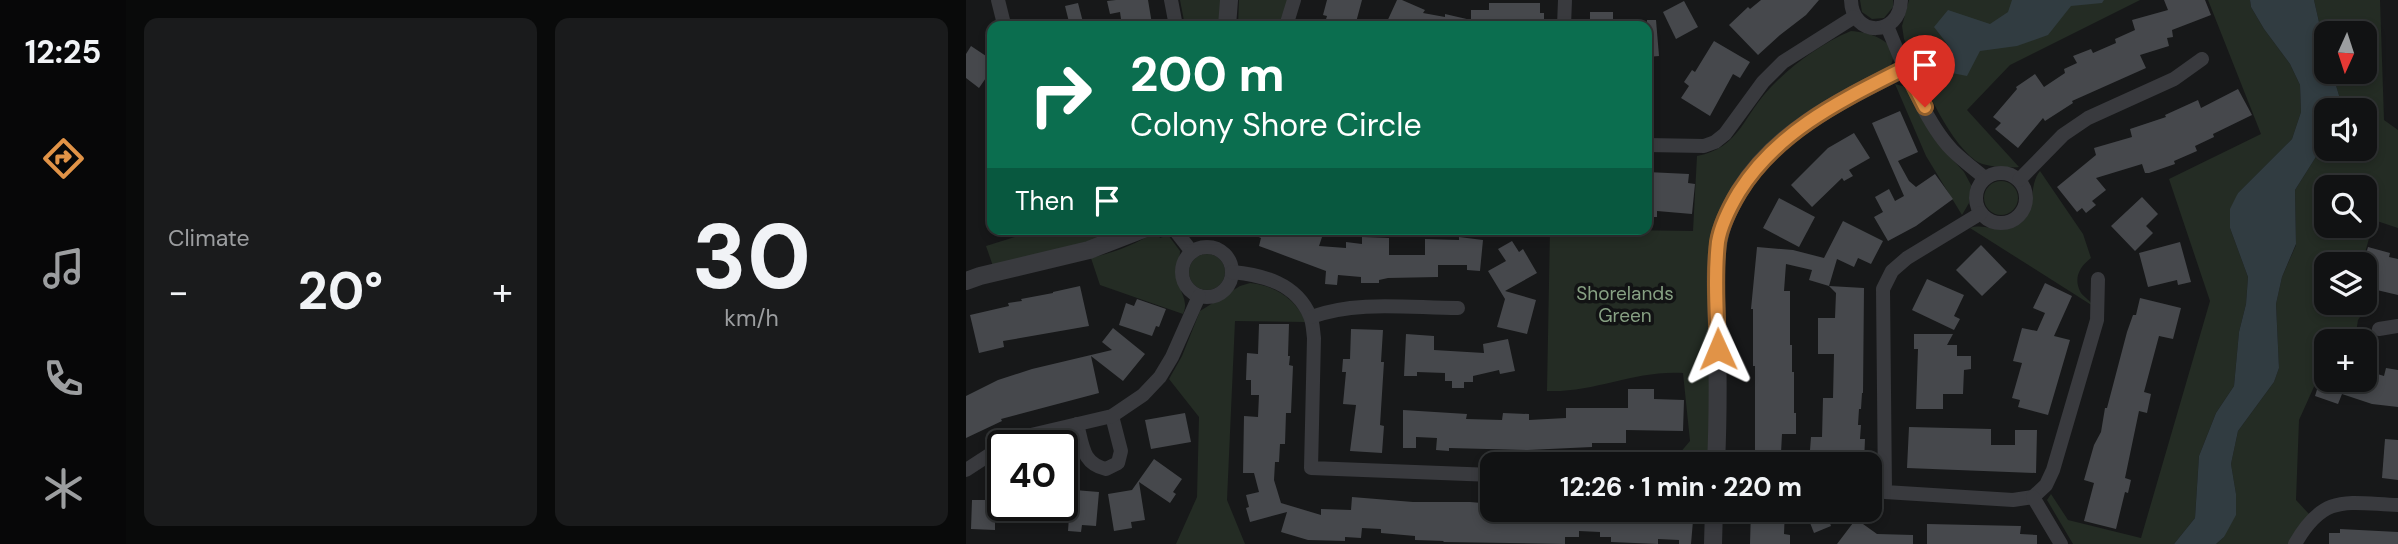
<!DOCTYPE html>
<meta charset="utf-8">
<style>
:root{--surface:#111213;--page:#1a1b1c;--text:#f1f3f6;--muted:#9c9ea0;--line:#303233;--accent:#e19347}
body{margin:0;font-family:"DM Sans",sans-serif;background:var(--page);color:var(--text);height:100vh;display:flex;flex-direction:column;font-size:26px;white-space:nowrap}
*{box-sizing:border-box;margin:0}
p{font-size:23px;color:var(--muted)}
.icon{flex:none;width:38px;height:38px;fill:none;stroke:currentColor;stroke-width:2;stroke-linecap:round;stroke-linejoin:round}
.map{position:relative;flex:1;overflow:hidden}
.details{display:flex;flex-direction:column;gap:18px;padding:18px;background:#090a0a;width:840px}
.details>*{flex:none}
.hud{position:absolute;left:21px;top:21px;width:665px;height:214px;border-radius:14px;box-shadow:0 4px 10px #0003,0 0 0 2px var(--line);background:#0b6e4f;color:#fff;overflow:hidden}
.needle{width:46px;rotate:183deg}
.tools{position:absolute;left:1348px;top:21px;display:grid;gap:14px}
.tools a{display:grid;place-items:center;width:63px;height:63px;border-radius:14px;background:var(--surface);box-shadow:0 4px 10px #0003,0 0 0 2px var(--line);font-size:35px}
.speed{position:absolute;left:21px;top:430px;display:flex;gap:14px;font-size:35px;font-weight:700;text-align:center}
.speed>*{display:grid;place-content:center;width:91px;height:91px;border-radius:50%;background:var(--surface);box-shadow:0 4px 10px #0003,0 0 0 2px var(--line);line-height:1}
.speed .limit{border:4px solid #111;border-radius:10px;background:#fff;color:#111}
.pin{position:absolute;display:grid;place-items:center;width:60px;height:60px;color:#fff;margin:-72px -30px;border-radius:50% 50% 50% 0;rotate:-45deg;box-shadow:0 0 7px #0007}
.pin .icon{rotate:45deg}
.me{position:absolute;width:77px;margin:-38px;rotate:359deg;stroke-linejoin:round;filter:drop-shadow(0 0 5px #0008)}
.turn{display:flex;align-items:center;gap:24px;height:147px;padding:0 28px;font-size:32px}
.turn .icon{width:91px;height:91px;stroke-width:2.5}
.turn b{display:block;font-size:49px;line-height:60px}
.then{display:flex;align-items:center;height:66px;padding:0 28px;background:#0003;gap:14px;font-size:26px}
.big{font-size:52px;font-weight:700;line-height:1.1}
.details .tile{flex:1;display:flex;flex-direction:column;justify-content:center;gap:10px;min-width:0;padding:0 24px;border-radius:14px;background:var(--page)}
.details .dial{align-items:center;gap:0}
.dial b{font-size:91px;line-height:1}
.heat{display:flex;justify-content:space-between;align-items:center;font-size:38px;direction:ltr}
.details .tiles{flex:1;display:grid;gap:18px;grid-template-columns:repeat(2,1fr)}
.trip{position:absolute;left:514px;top:452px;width:402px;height:70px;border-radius:14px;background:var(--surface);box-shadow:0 4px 10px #0003,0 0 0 2px var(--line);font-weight:700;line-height:70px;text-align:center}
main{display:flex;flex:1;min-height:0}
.tabs{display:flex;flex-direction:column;width:126px;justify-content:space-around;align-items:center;background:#070708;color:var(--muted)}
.tabs .icon{width:49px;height:49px}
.tabs .current{color:var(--accent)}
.tabs b{font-size:32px;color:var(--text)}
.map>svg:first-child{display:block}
.green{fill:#242c24;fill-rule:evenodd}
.water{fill:#313c41}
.building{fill:#46484c}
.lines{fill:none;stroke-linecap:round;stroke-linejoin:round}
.minor{stroke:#393a3e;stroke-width:14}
.tertiary{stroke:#393a3e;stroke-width:18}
.route-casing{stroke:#92602e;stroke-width:18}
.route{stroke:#e19347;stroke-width:12}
.labels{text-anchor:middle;stroke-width:7;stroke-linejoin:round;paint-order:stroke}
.park-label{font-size:19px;fill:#87a183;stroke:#121314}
</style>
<main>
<nav class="tabs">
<b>12:25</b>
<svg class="icon current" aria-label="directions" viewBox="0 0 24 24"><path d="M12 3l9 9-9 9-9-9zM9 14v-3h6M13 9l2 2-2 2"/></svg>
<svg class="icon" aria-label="music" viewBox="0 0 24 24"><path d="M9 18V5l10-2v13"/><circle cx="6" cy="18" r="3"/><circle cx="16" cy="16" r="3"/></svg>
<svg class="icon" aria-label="phone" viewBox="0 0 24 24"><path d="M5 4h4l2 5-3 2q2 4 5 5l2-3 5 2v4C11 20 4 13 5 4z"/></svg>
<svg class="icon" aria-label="climate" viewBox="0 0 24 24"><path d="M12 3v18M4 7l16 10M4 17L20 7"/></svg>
</nav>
<section class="details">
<div class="tiles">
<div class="tile"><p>Climate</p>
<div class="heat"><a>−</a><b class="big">20°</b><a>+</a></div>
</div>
<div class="tile dial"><b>30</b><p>km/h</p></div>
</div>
</section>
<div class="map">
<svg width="1432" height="544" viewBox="0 0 1432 544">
<rect width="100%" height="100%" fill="#171819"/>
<g class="green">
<path d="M214,0H258L256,26H219Z"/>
<path d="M273,0H323L316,26H272Z"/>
<path d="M894,0H927V7L918,18L906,19L896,12Z"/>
<path d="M943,0H1174L1044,65L1001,110L1053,167C1043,168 1018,167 1010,161C979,138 954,74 938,39L936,26Z"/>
<path d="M1242,0H1284L1285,7L1298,29L1324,64L1334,85L1335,112L1326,139L1272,193L1264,228L1282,277L1280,304L1273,332L1268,386L1250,413L1233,456L1229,518L1208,544H1107L1081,500L1085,494L1102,520L1175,538L1244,301L1203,179L1295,134Z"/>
<path d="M1348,0H1414L1418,120L1432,130V228L1408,220L1396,264H1360V303H1394L1398,311L1392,320L1390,333L1368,341H1360V360L1333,420L1330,500L1343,514L1323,544H1250L1258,537L1270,494L1265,464L1272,431L1308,382L1313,368L1310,304L1316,277L1330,245L1329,190L1360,141V149H1398V110H1373L1375,102L1366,72H1398V33H1360V53ZM1360,187H1398V226H1360Z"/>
<path d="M885,31C906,32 942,45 921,70L851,107L758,207L746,464H708L707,461L724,441L717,373C669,370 628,393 581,391L584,229L727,231L731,156C774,148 778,114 805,87C827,64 856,43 885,31Z"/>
<path d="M929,84L940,87L987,160L998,172L1005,185L1003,203L996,215L960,156Z"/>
<path d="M1074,171L1117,234L1125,258C1113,267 1107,279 1115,293C1119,298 1124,300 1127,306L1004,228C1018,223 1032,233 1047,227C1074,217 1060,188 1074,171Z"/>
<circle cx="1035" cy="198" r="17"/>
<path d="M66,229H167L28,269L20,246L62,233Z"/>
<path d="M190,231L194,238L202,235L214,251C214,261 209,269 212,280C214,293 223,301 217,314L134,285L125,258C149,252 169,245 190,231Z"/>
<circle cx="241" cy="272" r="18"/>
<path d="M284,283C310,286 329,298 340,322L269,321L261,500L279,544H210L231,497L233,417L203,379L216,356L234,311L274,286Z"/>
</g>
<g class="water">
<path d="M1046,0H1138L1136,3L1105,6L1082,35L1051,46L1014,51L1001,76L986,73L982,45L968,27L982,10L1024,24L1042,12Z"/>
<path d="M1284,0H1348L1360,53V72H1366L1375,102L1373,110H1360V141L1329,190L1330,244L1316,277L1310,304L1313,368L1308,382L1272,431L1265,464L1270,494V515L1258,537L1250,544H1208L1229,518L1233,456L1250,413L1268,386L1273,332L1280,304L1282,277L1264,228V209L1272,193L1326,139L1335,112L1334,85L1324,64L1298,29L1285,7Z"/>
</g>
<g class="building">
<path d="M150,0H182L186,24L156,26L154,12L144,14L141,1Z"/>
<path d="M361,0H396L389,26H358L361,16L357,15Z"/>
<path d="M431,0H436L459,10L457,13L479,17V14L505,20V10H523V3H574V13H578V26H419Z"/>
<path d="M795,0H853L840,15L814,35L792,55L763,25L782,7L784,9Z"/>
<path d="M1198,0H1239L1245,15L1206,30L1207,37L1201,38L1203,46L1174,55L1180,68L1106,101L1107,103L1079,121L1077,118L1052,148L1029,129L1035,123L1027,117L1051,89L1050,87L1069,74L1078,87L1099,73L1098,69L1111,63L1107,56L1125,49L1127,53L1150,43L1149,39L1169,30L1166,20L1202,10Z"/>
<path d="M718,1L732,27L710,39L697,12Z"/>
<path d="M112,3L118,26H104L99,6Z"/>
<rect x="624" y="12" width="23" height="14"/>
<path d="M681,20H690L693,56L681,57Z"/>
<path d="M748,41L784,62L774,78L767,74L744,116L715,98L723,86L718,82L726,70L729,72Z"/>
<path d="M5,46L26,60V69L13,88L0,78V54Z"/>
<path d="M1272,89L1286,115L1247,134L1248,137L1229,146L1231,151L1208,161L1209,164L1183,173H1179L1176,164L1130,178L1140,190L1126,201L1130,205L1120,213L1116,208L1111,212L1091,187L1130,155L1128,148L1166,137L1164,129L1200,117L1199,115L1232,100L1235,108Z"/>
<path d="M934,111L952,152L932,161L943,181L950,187L969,174L987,199L950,226L922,241L908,217L917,212L909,197L923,189L929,201L938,196L906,123Z"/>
<path d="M888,133L904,158L883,170L887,176L878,181L876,178L846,207L825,185L862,148Z"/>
<path d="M681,172L723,174L722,183L729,184L726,214L691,211V217H681Z"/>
<path d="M1176,197L1192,214L1180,226L1187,233L1169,251L1145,226Z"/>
<path d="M813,198L849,217L833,247L797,228Z"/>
<path d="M877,221L917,241L905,264L892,258L888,267L871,259L863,286L898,288L897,393H896L895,409H893L892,425H895L894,439H899L898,463L866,464L867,453L844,450L845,437H856L857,398H867L868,354H852V318H869L870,293L863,286L843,280L846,270L820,264L818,291H824V345H826V372H828V413H830V434H816L815,453H821V464H789V366H787V309H785L791,247L827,250L858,258Z"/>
<path d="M274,229H350L349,232L357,234L353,246L380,248V242L396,244V237L423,238V255H459V239L493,240V237L517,240L514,271L501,270V265H472V277L422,278L413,280V283H395V277L372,275L371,285L359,284L360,271L293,246L295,238Z"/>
<path d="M546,241L553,252L557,249L571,273L539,291L570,300L561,334L531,327L539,299L522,271L540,261L532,249Z"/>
<path d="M1214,242L1225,282L1212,285L1211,280L1182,287L1173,253Z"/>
<path d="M1015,245L1041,272L1016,296L990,270Z"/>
<path d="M1402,247L1424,253L1423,257L1432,259V295L1398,287V261Z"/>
<path d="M961,279L998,295L988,316L994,319L988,330L946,310Z"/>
<path d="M1079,283L1106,296L1088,336L1104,340L1082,415L1052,407L1054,400L1046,398L1056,363L1047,361L1056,328L1071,331L1079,313L1067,308Z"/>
<path d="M114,286L123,326L37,341L38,347L13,353L4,315L43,306L42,303L56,301L55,299L87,293V292Z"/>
<path d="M1174,298L1215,308L1207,339L1193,336L1178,392L1185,394L1181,413L1173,411L1159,478L1165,480L1162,493L1159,492L1150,529L1118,521L1128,483L1118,480L1128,445L1135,432L1139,408H1141L1161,332L1167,315H1170Z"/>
<path d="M171,299L200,309L193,327L190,326L186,336L153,325L160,303L168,306Z"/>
<path d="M293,324H323L322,356H324L323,365L327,366L325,413H320L319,444H314L313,462H309L308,480L315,503L355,515V509L385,510L386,497L447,502H504L527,504V509H728L725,544H713V540L692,539V544L645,542V537H634V532L613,531V537H599V544L477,542L478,541L449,540V536L415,533V529L396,528L395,538L379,537V541L342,540L315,532L321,512L284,522L280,508L283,507L280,495L293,492L288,473H277L278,416L292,417L293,395H285V380H280L281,353L292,354Z"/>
<path d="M147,328L179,354L157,381L125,356L133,393L35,419L36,421L0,438V396L32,380L66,369L146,350L136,342Z"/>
<path d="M385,329L417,330L415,362H418L414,425L418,426L416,453L384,451L390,405L377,404L380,372H376L377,359H384Z"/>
<path d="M440,334L468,336V350L518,353L517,344L542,339L549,371L534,374L533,370L507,376V382H498V388H486V381H479V373L451,372V376H438Z"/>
<path d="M948,334H987L981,345H991V356H1005V369L998,370L997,394H977V409H950L952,349H948Z"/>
<path d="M1420,368L1432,370V407L1406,404L1376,394L1372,404L1349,396L1354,380H1398V370L1418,376Z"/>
<path d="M662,389H688V399L718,400L717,431L660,430V443H626V447L562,450L483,448V451L470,450L471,438L450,437V448H437V410L501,414L500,419L536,420L537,413L563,414V420L600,418V408H662Z"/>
<path d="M219,413L225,442L185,449L179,420Z"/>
<path d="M943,427L1025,429V445H1049V430H1071L1070,473L941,468Z"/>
<path d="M1419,439L1432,440V480L1416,478Z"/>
<path d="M188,459L216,479L207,492L210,494L204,503L173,482L179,520L165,522L166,528L148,531L142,494L166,490Z"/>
<path d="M96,489L133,492L130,526L116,525L115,532L102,531L104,503H96Z"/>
<path d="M6,500H37V506H64L63,519L29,518V530L5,529Z"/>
<path d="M785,509H819L818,534L824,535V544H784Z"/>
<path d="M855,509H859L865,526L848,533L841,515Z"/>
<path d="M890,519L911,534L947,535V544H871Z"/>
<path d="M961,524L1055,526L1054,534L1071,535V544H961Z"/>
<path d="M1374,529L1432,532V544H1363V533H1374Z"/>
</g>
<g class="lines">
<g class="minor">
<path d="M32,0L37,20"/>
<path d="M205,0L210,26"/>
<path d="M885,0C886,38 934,37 935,0"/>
<path d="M320,26L328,0"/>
<path d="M598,26L599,0"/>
<path d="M921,26C937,64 958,121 986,150C996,160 1008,169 1019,178"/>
<path d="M681,145L738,146L749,142L759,134L797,82L817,62L888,17"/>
<circle cx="1035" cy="198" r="25"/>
<path d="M1053,180L1097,135L1122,118L1208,79L1236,59"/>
<path d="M1015,213L941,258L926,271L917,289L919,492L1047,500L1067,497"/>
<path d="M208,229L226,252"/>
<circle cx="241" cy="272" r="25"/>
<path d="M266,272C297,275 330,283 344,316C347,322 347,331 348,338L345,468L527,475"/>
<path d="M345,317C391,300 444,308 492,308"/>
<path d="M1413,329L1432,326"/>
<path d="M111,424C117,446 116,463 140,469L152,463L155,451L146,416"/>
<path d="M0,470L40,444L65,435L146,416L177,395L194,377L206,357L233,296"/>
<path d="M1067,497L1080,485L1087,470L1131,320L1132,279"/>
<path d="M1067,497L1095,544"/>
<path d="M1329,544C1358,493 1380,503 1432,505"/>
</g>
<g class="tertiary">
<path d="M261,26L263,0"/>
<path d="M0,281L14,276L123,250L177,229"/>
<path d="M750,464C752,421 752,378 751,335C751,304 747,270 753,239C756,222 765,205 774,190C812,129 877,100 939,68"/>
<path d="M747,544L748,509"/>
</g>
</g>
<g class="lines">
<defs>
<path id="route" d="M752,349C751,314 748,277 752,242C755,224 764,207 773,192C812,130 876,100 939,68L959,107"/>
</defs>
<use href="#route" class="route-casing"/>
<use href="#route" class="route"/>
</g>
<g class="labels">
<g class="park-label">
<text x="659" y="300">Shorelands<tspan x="659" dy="22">Green</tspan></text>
</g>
</g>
</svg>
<div class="tools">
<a><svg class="needle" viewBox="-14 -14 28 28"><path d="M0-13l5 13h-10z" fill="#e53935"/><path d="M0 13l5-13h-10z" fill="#9c9ea0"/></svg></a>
<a><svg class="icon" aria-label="sound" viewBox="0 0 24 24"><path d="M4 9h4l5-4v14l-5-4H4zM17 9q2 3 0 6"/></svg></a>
<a><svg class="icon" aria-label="search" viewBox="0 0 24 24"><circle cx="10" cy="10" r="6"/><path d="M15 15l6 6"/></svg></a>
<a><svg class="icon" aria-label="layers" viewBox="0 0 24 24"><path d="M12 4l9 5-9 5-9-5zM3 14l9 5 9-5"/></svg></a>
<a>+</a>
</div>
<div class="speed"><div class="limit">40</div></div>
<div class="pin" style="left:959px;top:107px;background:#d93025"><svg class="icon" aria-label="arrive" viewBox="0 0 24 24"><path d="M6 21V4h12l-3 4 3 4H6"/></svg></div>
<svg class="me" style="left:752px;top:349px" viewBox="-20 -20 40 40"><path d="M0-17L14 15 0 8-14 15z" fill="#e19347" stroke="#fff" stroke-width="4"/></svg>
<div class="trip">12:26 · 1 min · 220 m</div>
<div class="hud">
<div class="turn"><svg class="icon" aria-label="right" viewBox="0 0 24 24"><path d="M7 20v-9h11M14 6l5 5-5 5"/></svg><div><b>200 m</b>Colony Shore Circle</div></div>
<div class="then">Then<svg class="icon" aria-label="arrive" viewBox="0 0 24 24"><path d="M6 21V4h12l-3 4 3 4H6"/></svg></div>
</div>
</div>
</main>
